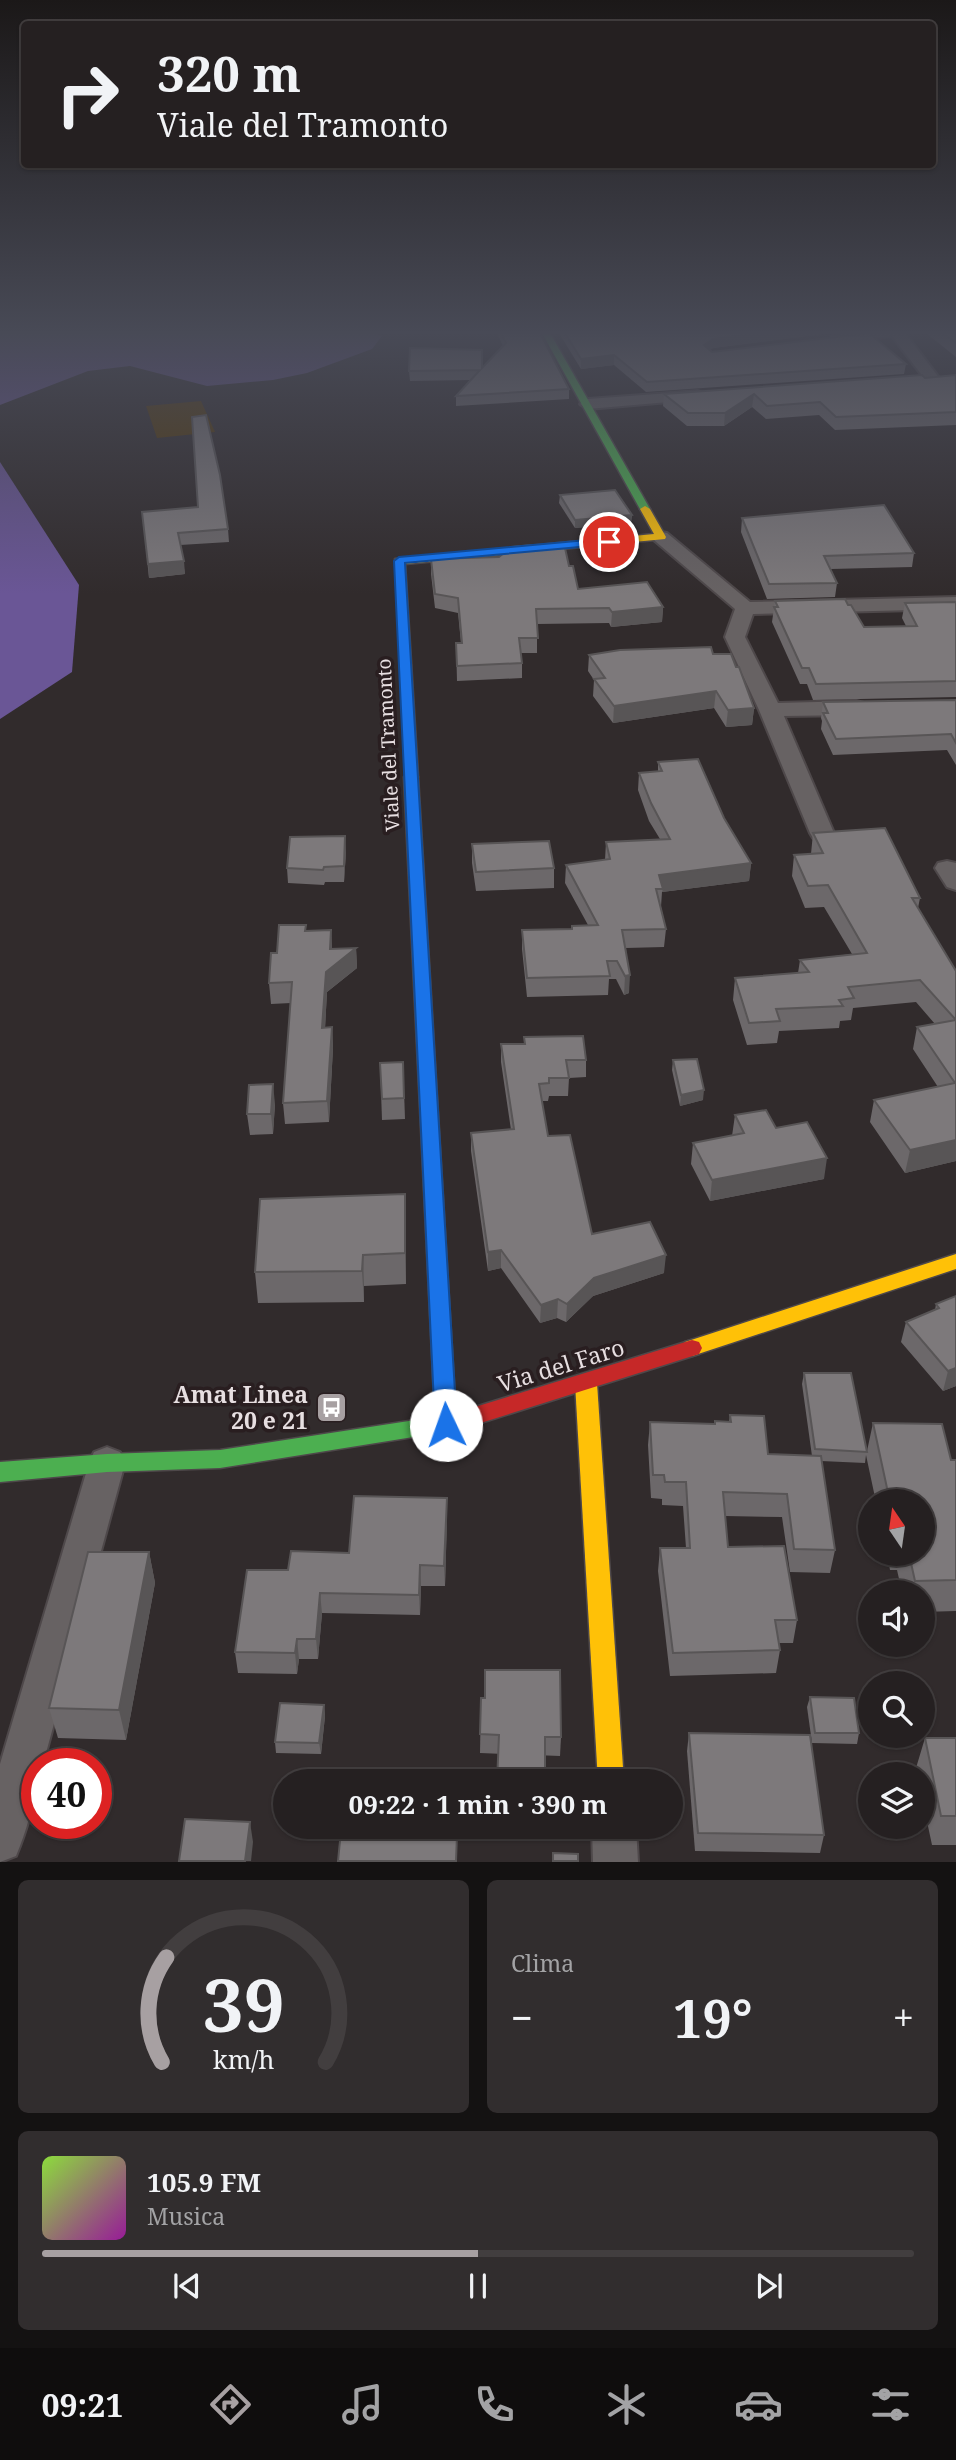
<!DOCTYPE html>
<html lang="it">
<meta charset="utf-8">
<style>
:root{--surface:#252021;--page:#312d2e;--text:#f1f3f6;--muted:#a3a3a5;--line:#423e3f;--accent:#a7a0a2}
body{margin:0;font-family:"Noto Serif",serif;background:var(--page);color:var(--text);height:100vh;display:flex;flex-direction:column;font-size:26px;white-space:nowrap}
*{box-sizing:border-box;margin:0}
p{font-size:23px;color:var(--muted)}
.icon{flex:none;width:38px;height:38px;fill:none;stroke:currentColor;stroke-width:2;stroke-linecap:round;stroke-linejoin:round}
.map{position:relative;height:1862px;overflow:hidden}
.drawer{display:flex;flex-direction:column;gap:18px;padding:18px;background:#141212;flex:1}
.drawer>*{flex:none}
.banner{position:absolute;left:21px;top:21px;width:915px;height:147px;border-radius:7px;box-shadow:0 2px 5px #0004,0 0 0 2px var(--line);background:#252021;color:var(--text);overflow:hidden}
.needle{width:46px;rotate:347deg}
.buttons{position:absolute;left:858px;top:1489px;display:grid;gap:14px}
.buttons a{display:grid;place-items:center;width:77px;height:77px;border-radius:50%;background:var(--surface);box-shadow:0 2px 5px #0004,0 0 0 2px var(--line);font-size:35px}
.speed{position:absolute;left:21px;top:1748px;display:flex;gap:14px;font-size:35px;font-weight:700;text-align:center}
.speed>*{display:grid;place-content:center;width:91px;height:91px;border-radius:50%;background:var(--surface);box-shadow:0 2px 5px #0004,0 0 0 2px var(--line);line-height:1}
.speed .limit{border:10px solid #d22;background:#fff;color:#111}
.pin{position:absolute;display:grid;place-items:center;width:60px;height:60px;color:#fff;margin:-30px;border:4px solid #fff;border-radius:50%;box-shadow:0 2px 7px #0007}
.me{position:absolute;width:77px;margin:-38px;rotate:357deg;stroke-linejoin:round;filter:drop-shadow(0 0 5px #0008)}
.turn{display:flex;align-items:center;gap:24px;height:147px;padding:0 21px;font-size:32px}
.turn .icon{width:91px;height:91px;stroke-width:2.5}
.turn b{display:block;font-size:49px;line-height:60px}
.big{font-size:52px;font-weight:700;line-height:1.1}
.drawer .widget{flex:1;display:flex;flex-direction:column;justify-content:center;gap:10px;min-width:0;padding:0 24px;border-radius:10px;background:var(--page)}
.drawer .dial{align-items:center;gap:0}
.dial svg{height:182px;overflow:visible;fill:none;stroke:var(--line);stroke-width:7;stroke-linecap:round;text-anchor:middle}
.dial text{fill:var(--text);stroke:none}
.song{display:flex;align-items:center;gap:21px}
.cover{width:84px;height:84px;border-radius:10px;background:linear-gradient(135deg,hsl(90 70% 55%),hsl(300 70% 35%))}
.played{height:7px;border-radius:4px;background:linear-gradient(90deg,var(--accent) 50%,var(--line) 50%)}
.keys{display:flex;justify-content:space-around;direction:ltr}
.heat{display:flex;justify-content:space-between;align-items:center;font-size:38px;direction:ltr}
.drawer .tiles{flex:1;display:grid;gap:18px;grid-template-columns:1fr 1fr}
.widget:last-child{grid-column:span 2}
.trip{position:absolute;left:273px;top:1769px;width:410px;height:70px;border-radius:35px;background:var(--surface);box-shadow:0 2px 5px #0004,0 0 0 2px var(--line);font-weight:700;line-height:70px;text-align:center}
.menu{display:flex;height:112px;justify-content:space-around;align-items:center;background:#0f0d0d;color:var(--muted)}
.menu .icon{width:49px;height:49px}
.menu .current{color:var(--accent)}
.menu b{font-size:32px;color:var(--text)}
.map>svg:first-child{display:block}
.green{fill:#533806}
.water{fill:#6a5696}
.lines{fill:none;stroke-linecap:round;stroke-linejoin:round}
.street-casing{stroke:#4e484a;stroke-width:4}
.fast-casing{stroke:#4e484a;stroke-width:3}
.slow-casing{stroke:#4e484a;stroke-width:3}
.jam-casing{stroke:#4e484a;stroke-width:3}
.street{fill:#676263;fill-rule:evenodd}
.fast{fill:#4caf50;fill-rule:evenodd}
.slow{fill:#ffc107;fill-rule:evenodd}
.jam{fill:#c62828;fill-rule:evenodd}
.wall{fill:#6c686a}
.shaded-wall{fill:#585556}
.building{fill:#7d797b;stroke:#585556;stroke-width:2}
.route{fill:#1a73e8;stroke:#114b97;stroke-width:2}
.labels{text-anchor:middle;stroke-width:7;stroke-linejoin:round;paint-order:stroke}
.street-label{font-size:19px;fill:#e7dfe1;stroke:#291e20}
.near-street-label{font-size:23px;fill:#e7dfe1;stroke:#291e20}
.near-poi-label{font-size:23px;font-weight:bold;fill:#e7dfe1;stroke:#291e20;text-anchor:end}
</style>
<div class="map">
<svg width="956" height="1862" viewBox="0 0 956 1862">
<rect width="100%" height="100%" fill="#312b2c"/>
<path class="green" d="M201,401L215,432L157,438L146,406Z"/>
<g class="water">
<path d="M0,333H374L382,336L372,349L307,373L273,380L207,386L130,366L88,371L0,405Z"/>
<path d="M0,462L79,585L72,672L0,719Z"/>
</g>
<g class="lines">
<defs>
<g id="street">
<path d="M850,333H905L940,379L937,382H927L892,336L837,343L830,339L832,336Z"/>
<path d="M698,391L703,393L706,396L703,399L588,409L580,404L588,399Z"/>
<path d="M661,532L667,533L750,602L956,597V609L753,614L745,637L778,703L856,701L864,703L867,708L864,713L856,715L784,716L834,833L831,838L822,840L813,838L810,833L759,710L725,637L735,609L655,541L652,537Z"/>
<path d="M947,861L956,863V890L947,887L935,868L938,863Z"/>
<path d="M107,1447L120,1452L125,1463L43,1764H37C37,1796 28,1827 16,1856L0,1862V1764L89,1463L94,1452Z"/>
<path d="M592,1827H636L638,1862H593Z"/>
</g>
<g id="fast">
<path d="M542,333H550L650,509L649,511L640,509Z"/>
<path d="M411,773L418,777L456,1418L460,1424L457,1430L220,1468L107,1472L0,1482V1462L107,1454L220,1450L435,1417L404,777Z"/>
</g>
<g id="slow">
<path d="M645,506L650,509L666,537L665,539L405,564L418,777L416,780H406L395,559L654,534L640,509Z"/>
<path d="M956,1254V1269L692,1356L685,1354L682,1348L685,1342Z"/>
<path d="M586,1374L594,1377L597,1383L624,1782H598L575,1383L578,1377Z"/>
</g>
<path id="jam" d="M692,1340L699,1342L702,1348L699,1354L449,1433L441,1430L438,1424L441,1418L449,1415Z"/>
</defs>
<use href="#street" class="street-casing"/>
<use href="#fast" class="fast-casing"/>
<use href="#slow" class="slow-casing"/>
<use href="#jam" class="jam-casing"/>
<use href="#street" class="street"/>
<use href="#fast" class="fast"/>
<use href="#slow" class="slow"/>
<use href="#jam" class="jam"/>
</g>
<g class="wall">
<path d="M497,333H540L569,389V399L456,406V396L470,380L410,381L409,371L482,368L503,346Z"/>
<path d="M559,333H831L713,348L710,350L712,352L906,364L904,374L646,392L614,365L581,369Z"/>
<path d="M926,333H956V357Z"/>
<path d="M956,375V425L835,430L819,415L766,419L752,407L724,426H687L663,406L664,394Z"/>
<path d="M560,495L632,515L631,523L575,528L559,503Z"/>
<path d="M142,512L228,529L229,542L180,545L185,574L149,578Z"/>
<path d="M742,518L914,553L912,567L831,569L837,583L835,597L767,599L741,532Z"/>
<path d="M531,549L569,566L578,589L663,607L662,622L611,627L609,623L537,624V653H521L522,663V678L457,681L456,643H461L458,613L435,608L431,574V559L499,557Z"/>
<path d="M775,601L848,605L864,627L906,626L902,618L905,603L956,602V697L813,700L807,684H800L772,622Z"/>
<path d="M713,654L754,708L752,725L726,727L714,708L613,723L593,696L594,680L588,671L589,655Z"/>
<path d="M956,700V765L947,750L833,755L821,729L822,721L821,718L823,702Z"/>
<path d="M658,762L724,818L751,863L749,881L662,892L661,907L666,929L664,947L626,948L629,993L624,995L616,979H609L608,995L527,997L522,949V930L572,929V926L588,925L565,883L566,865L605,860L606,842L660,839L649,821L638,790L639,773L658,772Z"/>
<path d="M813,833L920,898L918,908L956,971V1161L905,1173L870,1122L874,1100L938,1087L913,1049L917,1027L935,1024L916,1002L853,1008L851,1020L840,1021L839,1028L779,1031L777,1043L747,1045L733,1000L735,978L798,973L800,960L852,954L824,907L805,908L792,876L794,855L811,854Z"/>
<path d="M472,844L554,868V888L476,891L472,863Z"/>
<path d="M346,851L344,882H325L324,885L288,883L287,868Z"/>
<path d="M306,925V931L331,930L332,949L356,948L357,968L327,992L325,1028L332,1027L333,1048L329,1122L285,1124L283,1103L291,1003L271,1004L269,983L277,953Z"/>
<path d="M524,1037L586,1060V1077L569,1078L568,1096H549L548,1101H542L548,1136L592,1234L664,1273L593,1296L566,1322L557,1318L540,1323L501,1268L488,1271L471,1151V1133L511,1130L501,1062V1044H524Z"/>
<path d="M673,1060L703,1100L680,1106L672,1070Z"/>
<path d="M403,1062L405,1119L382,1120L380,1063Z"/>
<path d="M275,1104L273,1134L250,1135L247,1114Z"/>
<path d="M735,1115L776,1128L824,1179L710,1201L691,1164L693,1143L732,1136Z"/>
<path d="M406,1225V1284L364,1286V1302L258,1303L255,1272Z"/>
<path d="M956,1296V1386L943,1391L901,1342L906,1322L935,1310L936,1304Z"/>
<path d="M804,1373L867,1451L873,1423L951,1460H956V1611L922,1612V1592H902L897,1570H890L887,1554H922V1502H876L866,1455L865,1463L821,1461L835,1550L830,1573L790,1572L782,1517L725,1516L728,1547L797,1620L793,1643H779L780,1650L776,1673L670,1676L658,1571L660,1548H686L683,1506L662,1505V1499L651,1498L648,1445L650,1422L715,1424L729,1422L730,1415L768,1454L812,1456L802,1384Z"/>
<path d="M447,1519L445,1586H421L420,1615L322,1613L318,1659H299L297,1674L238,1673L235,1652L288,1570L349,1553Z"/>
<path d="M149,1552L155,1583L126,1740L58,1738L49,1708Z"/>
<path d="M810,1697L859,1733L857,1744L812,1743L807,1707Z"/>
<path d="M481,1698L561,1737L560,1756L480,1753Z"/>
<path d="M324,1705L325,1716L321,1754L276,1753L275,1742Z"/>
<path d="M689,1733L824,1835L820,1853L695,1851L687,1751Z"/>
<path d="M925,1738H956V1845H932L922,1798V1774H917L916,1768Z"/>
</g>
<g class="shaded-wall">
<path d="M759,333H831L713,348L704,354V345L713,339Z"/>
<path d="M614,355V365L581,369V359Z"/>
<path d="M754,394L752,407L724,426L725,413Z"/>
<path d="M632,515L631,523L575,528V520Z"/>
<path d="M184,561L185,574L149,578L148,564Z"/>
<path d="M663,607L662,622L611,627L612,612Z"/>
<path d="M716,691L714,708L613,723L614,706Z"/>
<path d="M754,708L752,725L726,727L728,710Z"/>
<path d="M345,836L346,851L344,882V866Z"/>
<path d="M751,863L749,881L662,892L663,889L659,875Z"/>
<path d="M331,930L332,950L356,948L357,968L327,992L324,1048L322,1028L326,972Z"/>
<path d="M630,975L629,993L624,995L625,976Z"/>
<path d="M332,1027L333,1048L329,1122L327,1101Z"/>
<path d="M273,1084L275,1104L273,1134L271,1114Z"/>
<path d="M704,1090L703,1100L680,1106L681,1095Z"/>
<path d="M956,1140V1161L905,1173L910,1150Z"/>
<path d="M827,1158L824,1179L710,1201L712,1180Z"/>
<path d="M405,1194L406,1225V1284L405,1253Z"/>
<path d="M501,1250V1268L488,1271V1252Z"/>
<path d="M363,1255L364,1286V1302L362,1271Z"/>
<path d="M666,1255L664,1273L593,1296L566,1322L567,1304L594,1278Z"/>
<path d="M558,1299L557,1318L540,1323L541,1305Z"/>
<path d="M956,1368V1386L943,1391L948,1371Z"/>
<path d="M447,1498V1519L445,1586L444,1566Z"/>
<path d="M149,1552L155,1583L126,1740L119,1710Z"/>
<path d="M420,1565L421,1586L420,1615L419,1595Z"/>
<path d="M320,1593L322,1613L318,1659L316,1639Z"/>
<path d="M297,1639L299,1659L297,1674L295,1653Z"/>
<path d="M324,1705L325,1716L321,1754L319,1743Z"/>
<path d="M250,1822L253,1842L251,1861H245Z"/>
</g>
<g class="building">
<path d="M501,333H540L569,389L456,396L480,370L409,371L410,348L482,350V368L506,343Z"/>
<path d="M565,333H759L713,339L704,345L712,352L869,333L906,364L647,382L614,355L581,359Z"/>
<path d="M943,333H956V343Z"/>
<path d="M922,375L925,378L956,375V412L836,417L820,402L767,406L754,394L725,413H688L664,394Z"/>
<path d="M206,415L220,475L228,529L178,533L184,561L148,564L142,512L198,507L192,417Z"/>
<path d="M615,490L632,515L575,520L560,495Z"/>
<path d="M884,505L914,553L824,556L837,583L769,584L742,518Z"/>
<path d="M531,545V549L565,548L569,566H573L578,589L647,582L663,607L612,612L609,608L536,609L538,638H519L522,663L457,666L456,643H462L458,598L435,594L431,559L499,557L511,547Z"/>
<path d="M845,599L848,605H851L864,627L917,626L905,603L956,602V681L816,684L809,668H802L774,607H778L775,601Z"/>
<path d="M711,647L713,654H731L736,667H739L754,708L728,710L716,691L614,706L594,679L605,678L589,655L620,650Z"/>
<path d="M956,700V743L951,734L836,739L823,713H828L823,702Z"/>
<path d="M698,759L724,818L751,863L659,875L663,889H656L666,929L622,930L630,975L625,976L617,961H607L610,976L527,978L522,930L572,929V926L598,925L566,865L610,859L606,842L670,839L651,803L639,773L662,771L658,762Z"/>
<path d="M885,828L920,898H912L956,971V1140L910,1150L874,1100L955,1083L917,1027L956,1020L920,980L848,987L854,998L839,1000L843,1006L776,1009L780,1021L749,1023L735,978L809,972L800,960L867,953L828,885L808,886L794,855L823,853L813,833Z"/>
<path d="M345,836L344,866L324,867L323,870L287,868L290,837Z"/>
<path d="M549,841L554,868L476,872L472,844Z"/>
<path d="M279,925H306L305,931L331,930L330,949L356,948L326,972L322,1028L332,1027L327,1101L283,1103L292,982L269,983L271,953H277Z"/>
<path d="M583,1036L586,1060H566L569,1078H549V1083L539,1084L548,1136L570,1135L592,1234L650,1222L666,1255L594,1278L567,1304L558,1299L541,1305L501,1250L488,1252L471,1133L514,1129L501,1044H525L524,1037Z"/>
<path d="M697,1059L704,1090L681,1095L673,1060Z"/>
<path d="M403,1062L404,1098L382,1099L380,1063Z"/>
<path d="M273,1084L271,1114H247L249,1085Z"/>
<path d="M766,1110L776,1128L807,1122L827,1158L712,1180L693,1143L744,1133L735,1115Z"/>
<path d="M405,1194V1253L363,1255L362,1271L255,1272L260,1199Z"/>
<path d="M956,1296V1368L948,1371L906,1322L939,1308L936,1304Z"/>
<path d="M804,1373H851L867,1452L815,1449Z"/>
<path d="M730,1415L764,1416L768,1454L821,1456L835,1550L794,1549L787,1494L723,1492L728,1547L784,1546L797,1620H775L780,1650L673,1653L660,1548H690L686,1482H665L664,1475H653L650,1422L715,1424V1421L731,1422Z"/>
<path d="M873,1423L942,1424L951,1460H956V1580L915,1581L909,1554H922V1502H890Z"/>
<path d="M354,1496L447,1498L444,1566L420,1565L419,1595L320,1593L316,1639H297L295,1653L235,1652L247,1570H288L291,1551L349,1553Z"/>
<path d="M88,1552H149L119,1710L49,1708Z"/>
<path d="M485,1670H560L561,1737H545V1782H497L499,1735L480,1734L481,1698H485Z"/>
<path d="M810,1697L854,1698L859,1733H815Z"/>
<path d="M280,1703L324,1705L319,1743L275,1742Z"/>
<path d="M689,1733L810,1735L824,1835L698,1833Z"/>
<path d="M925,1738H956V1816H941Z"/>
<path d="M185,1819L250,1822L245,1861H179Z"/>
<path d="M341,1831L457,1835L456,1861H338Z"/>
<path d="M553,1853L578,1854V1861H553Z"/>
</g>
<linearGradient id="sky" x2="0" y2="1"><stop stop-color="#1b1818"/><stop offset="0.56" stop-color="#484a56"/><stop offset="1" stop-color="#484a56" stop-opacity="0"/></linearGradient>
<rect width="956" height="594" fill="url(#sky)"/>
<path class="route" d="M609,538L613,539V544L405,563L457,1425L454,1431L446,1434L438,1431L435,1425L394,561L399,557Z"/>
<defs>
<symbol id="bus-square" viewBox="-11 -11 22 22"><rect x="-9" y="-9" width="18" height="18" rx="4" fill="#a7a0a2" stroke="#291e20"/><path d="M-5-6H5V4H4V6H2V4H-2V6H-4V4H-5ZM-3.5-4V0h7V-4ZM-3.5 1.2v1.5H-2V1.2ZM2 1.2v1.5H3.5V1.2Z" fill="#fff"/></symbol>
</defs>
<g fill-rule="evenodd">
<use href="#bus-square" x="314" y="1390" width="35" height="35"/>
</g>
<g class="labels">
<g class="street-label">
<text transform="translate(388 745) rotate(-93)" y="7">Viale del Tramonto</text>
</g>
<g class="near-street-label">
<text transform="translate(561 1366) rotate(-17)" y="8">Via del Faro</text>
</g>
<g class="near-poi-label">
<text x="308" y="1403">Amat Linea<tspan x="308" dy="26">20 e 21</tspan></text>
</g>
</g>
</svg>
<div class="buttons">
<a><svg class="needle" viewBox="-14 -14 28 28"><path d="M0-13l5 13h-10z" fill="#e53935"/><path d="M0 13l5-13h-10z" fill="#a3a3a5"/></svg></a>
<a><svg class="icon" aria-label="sound" viewBox="0 0 24 24"><path d="M4 9h4l5-4v14l-5-4H4zM17 9q2 3 0 6"/></svg></a>
<a><svg class="icon" aria-label="search" viewBox="0 0 24 24"><circle cx="10" cy="10" r="6"/><path d="M15 15l6 6"/></svg></a>
<a><svg class="icon" aria-label="layers" viewBox="0 0 24 24"><path d="M12 4l9 5-9 5-9-5zM3 14l9 5 9-5"/></svg></a>
</div>
<div class="speed"><div class="limit">40</div></div>
<div class="pin" style="left:609px;top:542px;background:#d93025"><svg class="icon" aria-label="arrive" viewBox="0 0 24 24"><path d="M6 21V4h12l-3 4 3 4H6"/></svg></div>
<svg class="me" style="left:446px;top:1425px" viewBox="-20 -20 40 40"><circle r="19" fill="#fff"/><path d="M0-13L10 11 0 6-10 11z" fill="#1a73e8"/></svg>
<div class="trip">09:22 · 1 min · 390 m</div>
<div class="banner">
<div class="turn"><svg class="icon" aria-label="right" viewBox="0 0 24 24"><path d="M7 20v-9h11M14 6l5 5-5 5"/></svg><div><b>320 m</b>Viale del Tramonto</div></div>
</div>
</div>
<section class="drawer">
<div class="tiles">
<div class="widget dial"><svg viewBox="0 0 100 80">
<path d="M14 69A42 42 0 1 1 86 69"/>
<path d="M14 69A42 42 0 0 1 16 23" stroke="#a7a0a2"/>
<text x="50" y="56" font-size="32" font-weight="700">39</text>
<text x="50" y="72" font-size="11">km/h</text>
</svg></div>
<div class="widget"><p>Clima</p>
<div class="heat"><a>−</a><b class="big">19°</b><a>+</a></div>
</div>
<div class="widget">
<div class="song"><i class="cover"></i><div><b>105.9 FM</b><p>Musica</p></div></div>
<div class="played"></div>
<div class="keys"><svg class="icon" aria-label="previous" viewBox="0 0 24 24"><path d="M18 5L8 12l10 7zM5 5v14"/></svg><svg class="icon" aria-label="pause" viewBox="0 0 24 24"><path d="M8 5v14M16 5v14"/></svg><svg class="icon" aria-label="next" viewBox="0 0 24 24"><path d="M6 5l10 7-10 7zM19 5v14"/></svg></div>
</div>
</div>
</section>
<nav class="menu">
<b>09:21</b>
<svg class="icon current" aria-label="directions" viewBox="0 0 24 24"><path d="M12 3l9 9-9 9-9-9zM9 14v-3h6M13 9l2 2-2 2"/></svg>
<svg class="icon" aria-label="music" viewBox="0 0 24 24"><path d="M9 18V5l10-2v13"/><circle cx="6" cy="18" r="3"/><circle cx="16" cy="16" r="3"/></svg>
<svg class="icon" aria-label="phone" viewBox="0 0 24 24"><path d="M5 4h4l2 5-3 2q2 4 5 5l2-3 5 2v4C11 20 4 13 5 4z"/></svg>
<svg class="icon" aria-label="climate" viewBox="0 0 24 24"><path d="M12 3v18M4 7l16 10M4 17L20 7"/></svg>
<svg class="icon" aria-label="car" viewBox="0 0 24 24"><path d="M5 17H2v-5l4-1 3-4h7l3 4 3 1v5h-3M9 17h6M6 11h13"/><circle cx="7" cy="17" r="2"/><circle cx="17" cy="17" r="2"/></svg>
<svg class="icon" aria-label="filters" viewBox="0 0 24 24"><path d="M4 7h16M4 17h16"/><circle cx="9" cy="7" r="2"/><circle cx="15" cy="17" r="2"/></svg>
</nav>
